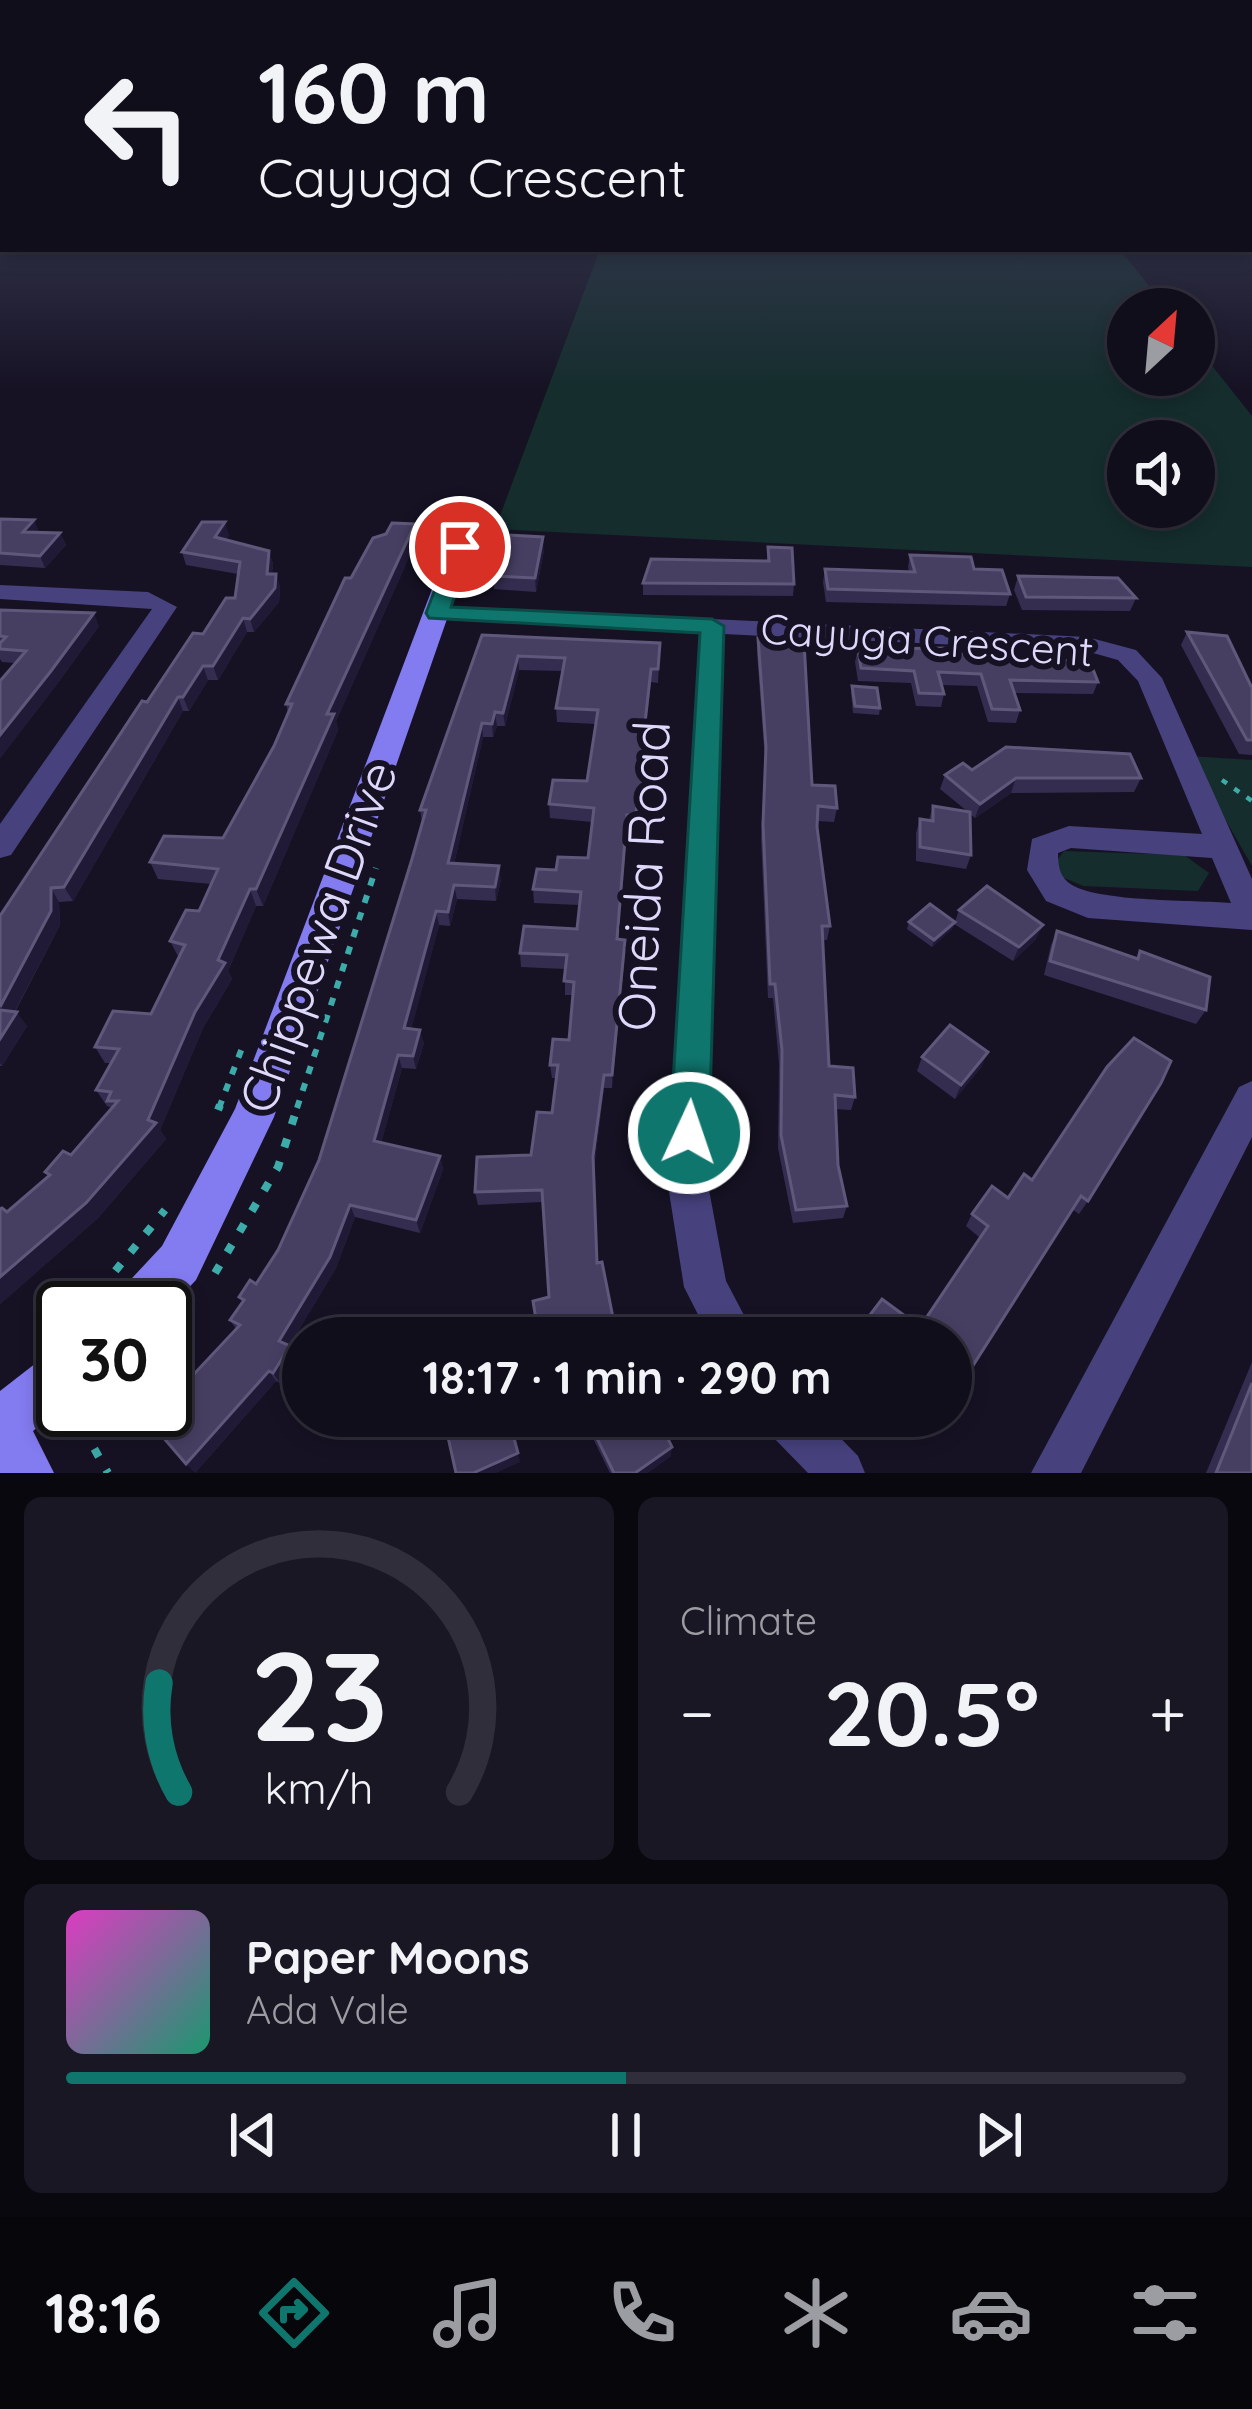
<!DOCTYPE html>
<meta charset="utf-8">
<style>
:root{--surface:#100e1b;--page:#191724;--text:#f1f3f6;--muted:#9c9ca3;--line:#302e3a;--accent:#0f766e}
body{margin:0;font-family:Quicksand,sans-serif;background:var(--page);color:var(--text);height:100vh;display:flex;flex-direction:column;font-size:45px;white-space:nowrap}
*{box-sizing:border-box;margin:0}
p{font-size:39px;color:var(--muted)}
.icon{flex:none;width:66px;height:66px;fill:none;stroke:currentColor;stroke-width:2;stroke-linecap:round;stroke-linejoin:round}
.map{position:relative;height:1473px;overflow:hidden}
.sheet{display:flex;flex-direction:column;gap:24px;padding:24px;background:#09080f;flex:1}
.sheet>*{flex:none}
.top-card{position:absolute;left:0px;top:0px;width:1254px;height:252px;box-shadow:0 6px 18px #0003,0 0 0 3px var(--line);background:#100e1b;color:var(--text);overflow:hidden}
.needle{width:78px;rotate:26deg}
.controls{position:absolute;left:1107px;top:288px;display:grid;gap:24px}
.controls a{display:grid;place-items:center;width:108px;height:108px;border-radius:50%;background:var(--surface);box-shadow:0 6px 18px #0003,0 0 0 3px var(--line);font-size:60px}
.speed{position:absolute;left:36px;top:1281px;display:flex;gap:24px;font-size:60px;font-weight:700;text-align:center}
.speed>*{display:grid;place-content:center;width:156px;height:156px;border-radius:50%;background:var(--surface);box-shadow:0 6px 18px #0003,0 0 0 3px var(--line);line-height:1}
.speed .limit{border:6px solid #111;border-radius:18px;background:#fff;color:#111}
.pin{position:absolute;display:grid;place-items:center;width:102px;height:102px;color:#fff;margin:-51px;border:6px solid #fff;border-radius:50%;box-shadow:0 3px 12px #0007}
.me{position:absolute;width:132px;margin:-66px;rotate:3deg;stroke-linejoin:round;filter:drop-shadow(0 0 9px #0008)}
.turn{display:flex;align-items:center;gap:42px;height:252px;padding:0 60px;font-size:54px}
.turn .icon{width:156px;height:156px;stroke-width:2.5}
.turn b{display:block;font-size:84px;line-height:102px}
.big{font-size:90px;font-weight:700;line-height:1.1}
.sheet .card{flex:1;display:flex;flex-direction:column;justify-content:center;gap:18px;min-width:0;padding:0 42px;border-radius:18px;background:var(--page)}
.sheet .dial{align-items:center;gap:0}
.dial svg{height:312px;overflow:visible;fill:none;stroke:var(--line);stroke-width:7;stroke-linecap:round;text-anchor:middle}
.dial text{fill:var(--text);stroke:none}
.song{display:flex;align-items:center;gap:36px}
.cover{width:144px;height:144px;border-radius:18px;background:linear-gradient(135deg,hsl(310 70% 55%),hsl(160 70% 35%))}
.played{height:12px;border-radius:6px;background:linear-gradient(90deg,var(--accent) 50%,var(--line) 50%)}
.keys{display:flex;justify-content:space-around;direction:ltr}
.heat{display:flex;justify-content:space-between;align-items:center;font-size:66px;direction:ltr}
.sheet .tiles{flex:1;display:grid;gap:24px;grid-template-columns:1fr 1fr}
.card:last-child{grid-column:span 2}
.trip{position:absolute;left:282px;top:1317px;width:690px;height:120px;border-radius:60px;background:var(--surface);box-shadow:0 6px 18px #0003,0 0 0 3px var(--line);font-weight:700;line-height:120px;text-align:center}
.tab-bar{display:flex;height:192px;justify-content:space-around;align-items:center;background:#06060b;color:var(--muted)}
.tab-bar .icon{width:84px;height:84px}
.tab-bar .selected{color:var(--accent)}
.tab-bar b{font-size:54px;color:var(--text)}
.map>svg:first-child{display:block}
.green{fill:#152d2d;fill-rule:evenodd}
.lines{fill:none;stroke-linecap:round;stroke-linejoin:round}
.path-far2{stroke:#3daba9;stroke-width:4.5;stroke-dasharray:6 9;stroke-linecap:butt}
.path-far1{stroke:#3daba9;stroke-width:6;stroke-dasharray:8 10;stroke-linecap:butt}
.path{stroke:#3daba9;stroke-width:8;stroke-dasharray:9 15;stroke-linecap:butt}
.street{fill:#47427e;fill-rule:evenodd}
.secondary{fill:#837bf0;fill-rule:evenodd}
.wall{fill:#352d50}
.shaded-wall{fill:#211a37}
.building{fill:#473f62;stroke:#5f587a;stroke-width:3}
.route{fill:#0f766e;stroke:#0a4d48;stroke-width:3}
.labels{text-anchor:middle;stroke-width:12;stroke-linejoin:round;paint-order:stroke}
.street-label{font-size:42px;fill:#ded9fb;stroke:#161224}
.near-street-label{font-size:51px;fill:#ded9fb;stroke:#161224}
</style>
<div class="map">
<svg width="1252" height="1473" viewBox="0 0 1252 1473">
<rect width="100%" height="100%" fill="#161224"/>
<g class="green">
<path d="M600,249H1120L1167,309H1128V375H1194V343L1252,416V567L495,529ZM1194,441V507H1128V441Z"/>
<path d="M1189,756L1252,760V866Z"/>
<path d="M1064,851L1184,855L1209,873L1198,891L1083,886L1062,877L1055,863Z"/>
</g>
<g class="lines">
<path class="path-far2" d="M1222,780L1252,801"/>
<g class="path-far1">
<path d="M219,1108L242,1048"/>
<path d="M297,1108L376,868"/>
</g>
<g class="path">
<path d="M218,1110L220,1105"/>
<path d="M215,1273L278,1167L298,1105"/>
<path d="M85,1308L165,1210"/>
<path d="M165,1341L191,1307"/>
<path d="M42,1342L63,1325"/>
<path d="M89,1410L78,1420L108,1473"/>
</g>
<g class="street">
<path d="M0,585L148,592L177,607L11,855L0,858V824L152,609L0,599Z"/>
<path d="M437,606L1087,637L1136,650L1162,678L1252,879V930L1088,918L1046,901L1027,870L1032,839L1069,826L1202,834L1138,681L1118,660L1086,651L724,634L707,1179L726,1281L756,1338H710L684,1287L667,1179L700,633L429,618L425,613ZM1071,848L1212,858L1231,903C1194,900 1100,902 1072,885C1060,878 1058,867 1058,853Z"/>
<path d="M1252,1081V1137L1081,1473H1031L1239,1087Z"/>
<path d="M763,1416H819L858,1456L865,1473H808L769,1433Z"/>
</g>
<g class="secondary">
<path d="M460,540L472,547L274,1117L196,1280L165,1313V1308H113L120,1291L162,1246L235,1109L448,547Z"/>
<path d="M63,1349V1406L33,1431L54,1473H0V1391L45,1356Z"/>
</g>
</g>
<g class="wall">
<path d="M0,519L39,532L60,533L66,545L45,568L0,565Z"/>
<path d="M229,535L226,540L269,551L273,564L272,574H276L280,587L279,602L254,632H247L218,680H208L189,711H183L73,901L59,902L60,925L15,1012L27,1026L2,1066H0V916L147,702L203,634L235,598L238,574L186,565L182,552Z"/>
<path d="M417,539L336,721L338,730L263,906H256L228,971L232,979L203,1028L160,1130L166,1139L98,1218L0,1304V1209L7,1212L48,1176L45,1172L71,1155L112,1108L107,1106L96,1090L111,1063H105L95,1047L151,1014L179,958L170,941L199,911L211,884L158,879L150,862L223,838L274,746L288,713L286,704L351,578Z"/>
<path d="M768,547L794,584L793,596L643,595V583L767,561Z"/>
<path d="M544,550L536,592L494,589L493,576Z"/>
<path d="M910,555L1010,594L1006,606L826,602L823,582L825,569L909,572L908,567Z"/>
<path d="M1018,576L1136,598L1130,611L1022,610L1014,590Z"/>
<path d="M0,610L99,626L57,684L0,758V681L15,663L2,662L0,659Z"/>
<path d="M1187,632L1252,688V755L1239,754L1181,645Z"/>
<path d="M482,635L660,643L658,683L651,682L643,750H648L645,819L637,818L636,830L627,829L618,939L625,953L612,1088H604L594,1168L549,1297L543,1202L478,1205L475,1192L531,1155L552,1113L556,1078H552L550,1065L569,1040L573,995H565V969L521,967L520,953L577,929L579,905L534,903L533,889L556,870L588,858L592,822L550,818L549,804L587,781L596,724L557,722L556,708L563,671L519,670L505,726H497L493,737H483L454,864L501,880L496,901L457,899L450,926L439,925L411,1029L424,1043L416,1069L402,1068L381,1143L440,1156L443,1169L420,1233L355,1217L336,1268L289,1346L296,1357L280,1383L276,1381L195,1473L236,1329L230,1320L243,1302L239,1297L256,1284L278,1250L319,1160L412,859L422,822L420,810Z"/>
<path d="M758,638L812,785L837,808L834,822L818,821L817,827L830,926L827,940H823L829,1066L855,1097L851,1110L835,1109L838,1165L847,1206L843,1218L793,1223L778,1148L779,1064L773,998H768L761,838L765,761L757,652Z"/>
<path d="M858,649L954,653L1098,682L1093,694L1014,693L1020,710L1016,723L988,722L977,686L941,685L944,694L941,707L916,706L911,683L858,681L855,662Z"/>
<path d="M852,686L880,708L879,715L853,713L851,693Z"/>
<path d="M972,770L1141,778L1134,792L1011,793L975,818L970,814L971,855L966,869L916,861V833L920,819L929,820L933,806L967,811L940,789L945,775Z"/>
<path d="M959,910L1036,939L1013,961L954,924L952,929L932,947L907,929L909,922H955Z"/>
<path d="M1057,931L1136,958L1140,951L1206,1010L1196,1024L1044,975L1051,945Z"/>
<path d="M922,1057L982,1066L955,1099L917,1071Z"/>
<path d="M1107,1067L1088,1201L1079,1214L1072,1209L951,1338H868L861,1332L866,1320L920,1327L980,1238L966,1226L972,1214L1008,1198L1032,1180Z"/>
<path d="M1252,1362V1473H1206Z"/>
<path d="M582,1416H657L671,1456L647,1473H610Z"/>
<path d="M918,1416H941L932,1430Z"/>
</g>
<g class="shaded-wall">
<path d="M34,520L39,532H23Z"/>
<path d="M225,522L229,535L219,550L215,537Z"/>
<path d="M415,524L417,539L336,721L338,730L263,906L256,889L327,714Z"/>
<path d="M60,533L66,545L45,568L40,556Z"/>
<path d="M543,537L544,550L536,592L535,578Z"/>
<path d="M269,551L273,564L271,588L267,574Z"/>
<path d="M276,574L280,587L279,602L254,632L250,619Z"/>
<path d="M94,613L99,626L57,684L0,758V735Z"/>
<path d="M243,618L247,632L218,680L213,666Z"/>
<path d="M518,656L519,670L505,726L503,713Z"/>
<path d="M203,666L208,680L189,711L183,697Z"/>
<path d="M178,697L183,711L73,901L64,887Z"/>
<path d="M495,712L497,726L493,737L492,724Z"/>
<path d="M482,723L483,737L451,877L448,863Z"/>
<path d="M1016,778L1011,793L975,818L980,804Z"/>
<path d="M499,866L501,880L496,901L495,887Z"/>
<path d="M454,885L457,899L450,926L448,912Z"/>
<path d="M51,888L59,902L60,925L8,1024L0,1012V1007Z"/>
<path d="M250,889L256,906L228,971L232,979L203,1028L160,1130L166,1139L98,1218L0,1304V1277L148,1120Z"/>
<path d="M436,911L439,925L408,1042L404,1028Z"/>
<path d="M955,922L952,929L932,947L934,940Z"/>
<path d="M1043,925L1036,939L1013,961L1019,947Z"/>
<path d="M625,940V953L612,1088V1075Z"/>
<path d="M17,1012L27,1026L2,1066L0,1063V1039Z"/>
<path d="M420,1030L424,1043L416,1069L413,1056Z"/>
<path d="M988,1052L982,1066L955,1099L961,1085Z"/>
<path d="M398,1055L402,1068L378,1154L374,1141Z"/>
<path d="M604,1075V1088L594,1168L593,1156Z"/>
<path d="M440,1156L443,1169L420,1233L416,1220Z"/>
<path d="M350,1205L355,1217L336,1268L286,1351L279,1341Z"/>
<path d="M290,1346L296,1357L280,1383L273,1373Z"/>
<path d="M269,1371L276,1381L195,1473L186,1464Z"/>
<path d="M672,1447L671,1456L647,1473H635Z"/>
<path d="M518,1453L520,1462L496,1473H473Z"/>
</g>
<g class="building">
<path d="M0,519L34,520L23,532L60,533L40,556L0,553Z"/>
<path d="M202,522H225L215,537L269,551L267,574H276L275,588L250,619L243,618L213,666H203L183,697H178L64,887L51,888V911L0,1007V916L142,701L147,702L193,633L203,634L226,598H235L240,562L182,552Z"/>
<path d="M392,523L415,524L327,714H334L256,889H250L218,960L225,963L195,1012L148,1120L156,1123L86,1203L0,1277V1209L2,1208L7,1212L50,1175L45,1172L63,1151L71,1155L118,1101H107L111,1092L96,1090L119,1049L95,1047L113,1011L151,1014L185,945L170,941L186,910L199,911L218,869L150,862L164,836L223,838L274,746L292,704H286L345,578H351L373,538L386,534Z"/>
<path d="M507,535L543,537L535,578L493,576Z"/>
<path d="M768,547L792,548L794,584L643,583L651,559L769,561Z"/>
<path d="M910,555L971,557L974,569L1002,570L1010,594L828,589L825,569L915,572Z"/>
<path d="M1018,576L1118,578L1136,598L1026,597Z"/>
<path d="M0,610L94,613L51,671L0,735V681L26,651L0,649V643L6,637L0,636Z"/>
<path d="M1187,632L1227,636L1252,688V740H1247Z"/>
<path d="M482,635L660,643L658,669H651L642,750H648L645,805L637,804L636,816L627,815L617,939L625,940L612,1075H604L593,1156L597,1263L602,1262L617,1338H539L533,1301L549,1297L542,1190L475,1192L477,1157L531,1155L537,1112L552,1113L558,1065H550L553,1039L569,1040L574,982L564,981L567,955L520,953L524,926L577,929L581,892L533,889L537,869L556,870L558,857L588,858L594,808L549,804L553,780L587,781L598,710L556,708L565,658L518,656L503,713L495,712L492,724L482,723L448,863L499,866L495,887L454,885L448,912L436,911L404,1028L420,1030L413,1056L398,1055L374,1141L440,1156L416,1220L350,1205L330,1257L279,1341L290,1346L273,1373L269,1371L186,1464L150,1422L161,1410H165V1405L240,1325L230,1320L244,1300L239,1297L250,1280L256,1284L278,1250L319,1160L412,859L426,810H420Z"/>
<path d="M758,638L804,642L812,785L835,786L837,808L818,806L817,827L830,926H822L829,1066L853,1068L855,1097L835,1095L838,1165L847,1206L796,1210L781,1135L782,1050L775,984H770L763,824L766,747Z"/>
<path d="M953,648L954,653L1090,662L1098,682L1010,680L1020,710L992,709L981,674L938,672L944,694L919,693L914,671L861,668L858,649Z"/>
<path d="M852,686L877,688L880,708L855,706Z"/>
<path d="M1006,747L1130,754L1141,778H1016L980,804L945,775L963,763L972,770Z"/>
<path d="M933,806L970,812L971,855L920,847V819L933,821Z"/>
<path d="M987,886L1043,925L1019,947L959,910Z"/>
<path d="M930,904L955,922L934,940L909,922Z"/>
<path d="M1057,931L1138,959L1140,951L1210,977L1206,1010L1050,961Z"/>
<path d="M0,1010L17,1012L0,1039Z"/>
<path d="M950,1025L988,1052L961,1085L922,1057Z"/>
<path d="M1134,1038L1171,1061L1161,1083L1088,1201L1081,1196L951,1400V1338H872L877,1331L866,1320L882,1299L920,1327L988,1226L972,1214L992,1186L1008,1198L1024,1174L1032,1180L1107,1067Z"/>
<path d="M1252,1383V1473H1216Z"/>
<path d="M450,1416H508L518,1453L473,1473H456L444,1419Z"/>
<path d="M586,1416H657L672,1447L635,1473H614Z"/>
</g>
<linearGradient id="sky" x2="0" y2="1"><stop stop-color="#0c0a14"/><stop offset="0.47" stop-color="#363950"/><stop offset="1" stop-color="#363950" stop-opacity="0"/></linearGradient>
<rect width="1252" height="390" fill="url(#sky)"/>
<path class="route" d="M453,542L471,547L451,607L712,619L724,626L709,1133L703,1146L689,1151L675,1146L670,1133L700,633L429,618L426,613Z"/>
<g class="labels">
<g class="street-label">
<text transform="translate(927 640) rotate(4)" y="15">Cayuga Crescent</text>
</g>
<g class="near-street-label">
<text transform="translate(644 876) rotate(-87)" y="18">Oneida Road</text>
<text transform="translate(318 937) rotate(-70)" y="18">Chippewa Drive</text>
</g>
</g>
</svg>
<div class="controls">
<a><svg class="needle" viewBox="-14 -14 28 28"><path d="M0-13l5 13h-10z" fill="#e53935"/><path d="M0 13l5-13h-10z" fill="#9c9ca3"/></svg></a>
<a><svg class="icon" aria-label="sound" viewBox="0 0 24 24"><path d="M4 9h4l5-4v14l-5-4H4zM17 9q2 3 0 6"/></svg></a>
</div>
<div class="speed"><div class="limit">30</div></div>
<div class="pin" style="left:460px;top:547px;background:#d93025"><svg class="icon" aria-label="arrive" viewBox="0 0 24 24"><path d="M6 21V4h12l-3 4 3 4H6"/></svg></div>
<svg class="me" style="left:689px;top:1133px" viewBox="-20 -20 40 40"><circle r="17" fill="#0f766e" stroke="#fff" stroke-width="3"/><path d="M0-11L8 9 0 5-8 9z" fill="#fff"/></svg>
<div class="trip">18:17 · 1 min · 290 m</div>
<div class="top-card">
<div class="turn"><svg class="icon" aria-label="left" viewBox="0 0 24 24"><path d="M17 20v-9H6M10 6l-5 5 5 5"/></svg><div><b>160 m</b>Cayuga Crescent</div></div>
</div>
</div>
<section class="sheet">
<div class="tiles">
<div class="card dial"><svg viewBox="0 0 100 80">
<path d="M14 69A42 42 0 1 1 86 69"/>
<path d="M14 69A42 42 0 0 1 9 41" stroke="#0f766e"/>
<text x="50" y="56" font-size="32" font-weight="700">23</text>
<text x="50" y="72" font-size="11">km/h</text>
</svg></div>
<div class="card"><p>Climate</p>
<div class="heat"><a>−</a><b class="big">20.5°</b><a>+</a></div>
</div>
<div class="card">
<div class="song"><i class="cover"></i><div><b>Paper Moons</b><p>Ada Vale</p></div></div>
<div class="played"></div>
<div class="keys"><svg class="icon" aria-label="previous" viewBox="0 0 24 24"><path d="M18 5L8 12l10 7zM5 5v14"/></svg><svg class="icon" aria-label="pause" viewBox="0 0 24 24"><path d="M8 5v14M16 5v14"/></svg><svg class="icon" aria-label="next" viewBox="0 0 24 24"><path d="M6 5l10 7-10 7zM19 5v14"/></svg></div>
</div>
</div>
</section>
<nav class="tab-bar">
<b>18:16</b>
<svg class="icon selected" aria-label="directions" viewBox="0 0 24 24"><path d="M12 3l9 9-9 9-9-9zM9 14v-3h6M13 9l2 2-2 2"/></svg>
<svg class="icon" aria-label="music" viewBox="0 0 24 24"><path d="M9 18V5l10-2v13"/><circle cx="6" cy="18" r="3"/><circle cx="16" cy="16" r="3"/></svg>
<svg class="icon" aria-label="phone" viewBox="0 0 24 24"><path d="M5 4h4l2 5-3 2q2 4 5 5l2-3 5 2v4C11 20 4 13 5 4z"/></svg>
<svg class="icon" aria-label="climate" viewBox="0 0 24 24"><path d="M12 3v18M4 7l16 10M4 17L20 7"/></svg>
<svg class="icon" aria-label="car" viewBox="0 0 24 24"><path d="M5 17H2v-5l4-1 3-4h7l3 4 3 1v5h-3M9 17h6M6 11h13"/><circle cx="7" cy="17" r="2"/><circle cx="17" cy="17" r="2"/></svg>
<svg class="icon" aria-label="filters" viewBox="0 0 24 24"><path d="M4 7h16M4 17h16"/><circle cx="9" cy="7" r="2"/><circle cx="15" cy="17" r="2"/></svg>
</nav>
